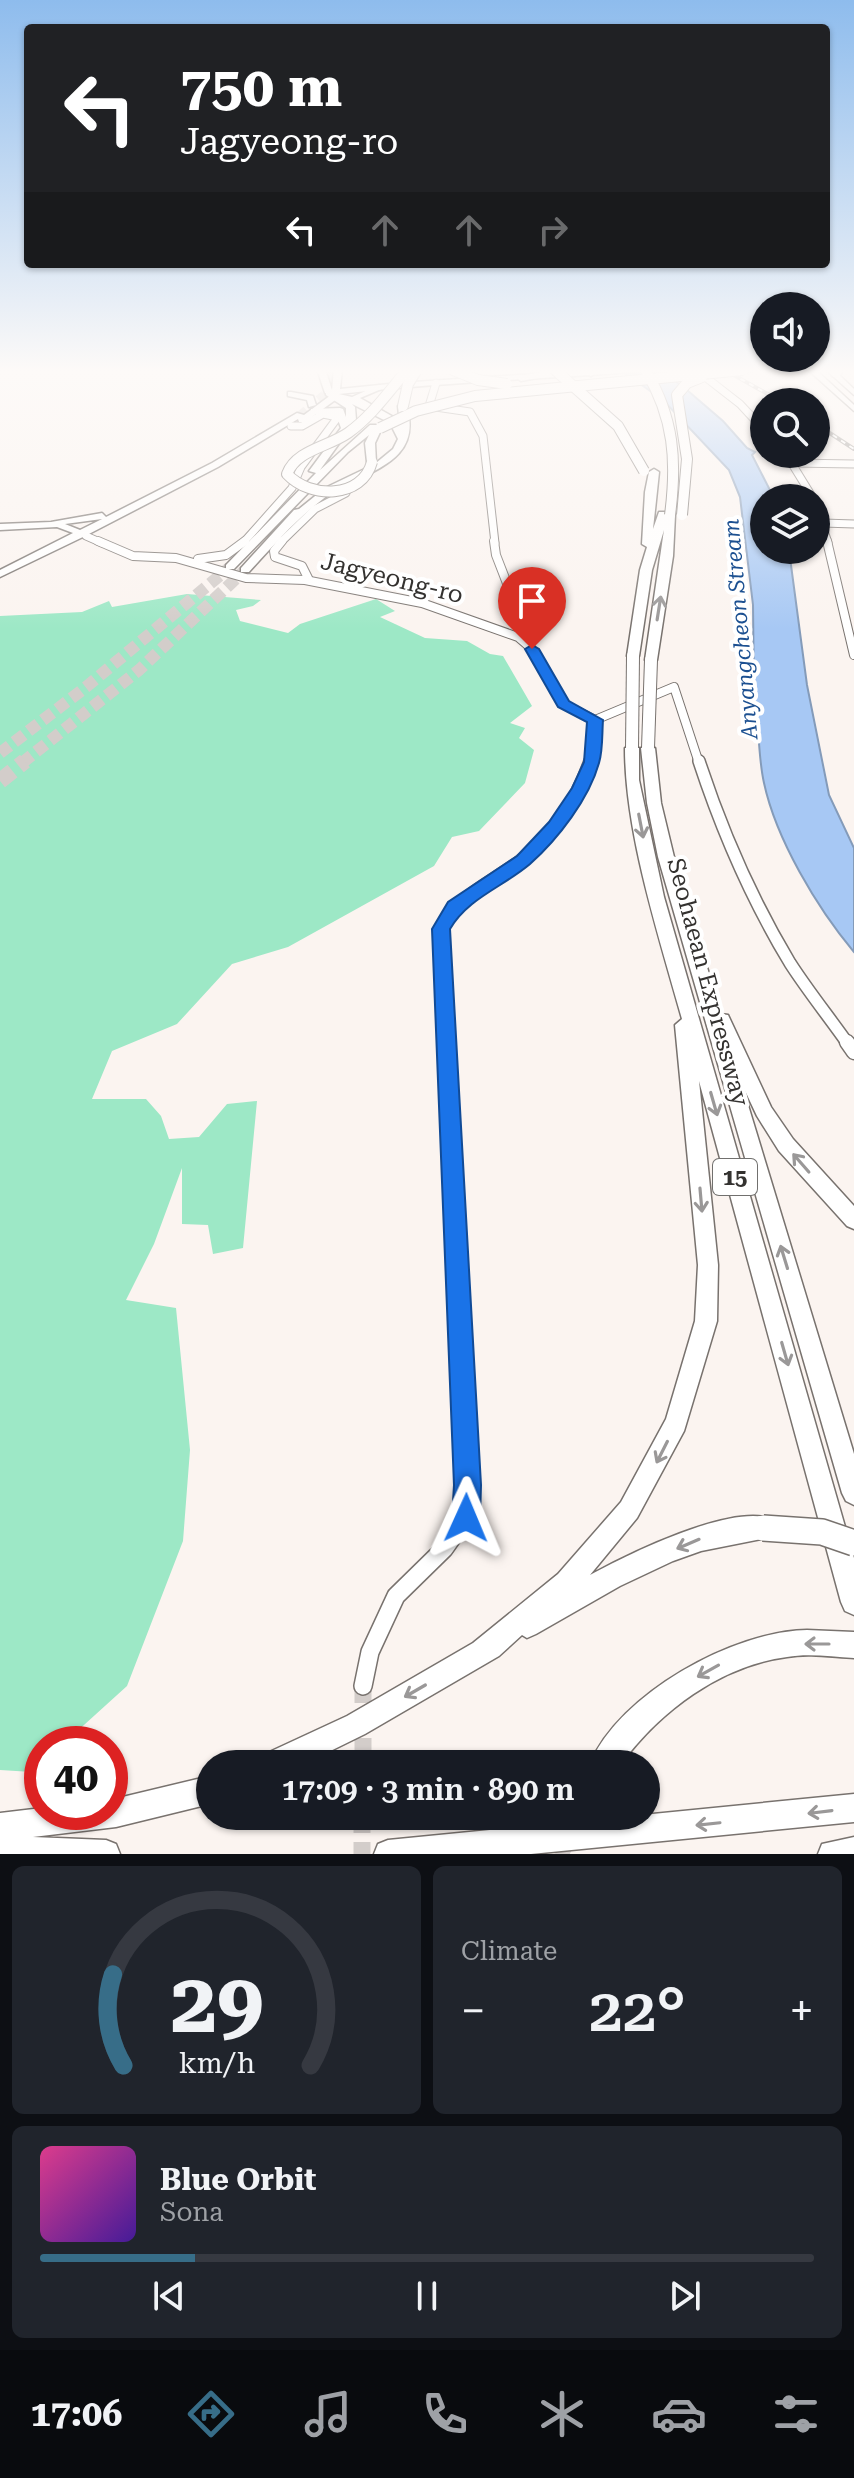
<!DOCTYPE html>
<meta charset="utf-8">
<style>
:root{--surface:#171b24;--page:#20242c;--text:#f1f3f6;--muted:#9ea1a6;--line:#363941;--accent:#376d88}
body{margin:0;font-family:"Roboto Serif",serif;background:var(--page);color:var(--text);height:100vh;display:flex;flex-direction:column;font-size:30px;white-space:nowrap}
*{box-sizing:border-box;margin:0}
p{font-size:26px;color:var(--muted)}
.icon{flex:none;width:44px;height:44px;fill:none;stroke:currentColor;stroke-width:2;stroke-linecap:round;stroke-linejoin:round}
.map{position:relative;height:1854px;overflow:hidden}
.sheet{display:flex;flex-direction:column;gap:12px;padding:12px;background:#0d0f14;flex:1}
.sheet>*{flex:none}
.guide{position:absolute;left:24px;top:24px;width:806px;height:244px;border-radius:8px;box-shadow:0 2px 6px #0004;background:#202124;color:#fff;overflow:hidden}
.tools{position:absolute;left:750px;top:292px;display:grid;gap:16px}
.tools a{display:grid;place-items:center;width:80px;height:80px;border-radius:50%;background:var(--surface);box-shadow:0 2px 6px #0004;font-size:40px}
.speed{position:absolute;left:24px;top:1726px;display:flex;gap:16px;font-size:40px;font-weight:700;text-align:center}
.speed>*{display:grid;place-content:center;width:104px;height:104px;border-radius:50%;background:var(--surface);box-shadow:0 2px 6px #0004;line-height:1}
.speed .limit{border:12px solid #d22;background:#fff;color:#111}
.pin{position:absolute;display:grid;place-items:center;width:68px;height:68px;color:#fff;margin:-82px -34px;border-radius:50% 50% 50% 0;rotate:-45deg;box-shadow:0 0 8px #0007}
.pin .icon{rotate:45deg}
.me{position:absolute;width:88px;margin:-44px;rotate:1deg;stroke-linejoin:round;filter:drop-shadow(0 0 6px #0008)}
.turn{display:flex;align-items:center;gap:28px;height:168px;padding:0 24px;font-size:36px}
.turn .icon{width:104px;height:104px;stroke-width:2.5}
.turn b{display:block;font-size:56px;line-height:68px}
.lanes{display:flex;align-items:center;height:76px;padding:0 24px;background:#0003;justify-content:center;gap:40px;direction:ltr}
.lanes .off{opacity:.35}
.big{font-size:60px;font-weight:600;line-height:1.1}
.sheet .tile{flex:1;display:flex;flex-direction:column;justify-content:center;gap:12px;min-width:0;padding:0 28px;border-radius:12px;background:var(--page)}
.sheet .dial{align-items:center;gap:0}
.dial svg{height:208px;overflow:visible;fill:none;stroke:var(--line);stroke-width:7;stroke-linecap:round;text-anchor:middle}
.dial text{fill:var(--text);stroke:none}
.song{display:flex;align-items:center;gap:24px}
.cover{width:96px;height:96px;border-radius:12px;background:linear-gradient(135deg,hsl(330 70% 55%),hsl(260 70% 35%))}
.played{height:8px;border-radius:4px;background:linear-gradient(90deg,var(--accent) 20%,var(--line) 20%)}
.keys{display:flex;justify-content:space-around;direction:ltr}
.heat{display:flex;justify-content:space-between;align-items:center;font-size:44px;direction:ltr}
.sheet .tiles{flex:1;display:grid;gap:12px;grid-template-columns:1fr 1fr}
.tile:last-child{grid-column:span 2}
.trip{position:absolute;left:196px;top:1750px;width:464px;height:80px;border-radius:40px;background:var(--surface);box-shadow:0 2px 6px #0004;font-weight:600;line-height:80px;text-align:center}
.dock{display:flex;height:128px;justify-content:space-around;align-items:center;background:#090b0e;color:var(--muted)}
.dock .icon{width:56px;height:56px}
.dock .current{color:var(--accent)}
.dock b{font-size:36px;color:var(--text)}
.map>svg:first-child{display:block}
.green{fill:#9de8c6}
.water{fill:#a7c8f4;stroke:#849bb9;stroke-width:2}
.lines{fill:none;stroke-linecap:round;stroke-linejoin:round}
.minor-tunnel{stroke:#d3cdca;stroke-width:17;stroke-dasharray:17 9;stroke-linecap:butt}
.major-tunnel{stroke:#d3cdca;stroke-width:8;stroke-dasharray:8 4;stroke-linecap:butt}
.highway-tunnel-far2{stroke:#d3cdca;stroke-width:12;stroke-dasharray:12 6;stroke-linecap:butt}
.highway-tunnel-far1{stroke:#d3cdca;stroke-width:16;stroke-dasharray:16 8;stroke-linecap:butt}
.highway-tunnel{stroke:#d3cdca;stroke-width:25;stroke-dasharray:25 13;stroke-linecap:butt}
.minor-far4-casing{stroke:#78726e;stroke-width:9}
.minor-far3-casing{stroke:#78726e;stroke-width:10}
.minor-far2-casing{stroke:#78726e;stroke-width:14}
.minor-far1-casing{stroke:#78726e;stroke-width:17}
.minor-casing{stroke:#78726e;stroke-width:20}
.major-casing{stroke:#78726e;stroke-width:3}
.highway-casing{stroke:#78726e;stroke-width:3}
.minor-far4{stroke:#fff;stroke-width:7}
.minor-far3{stroke:#fff;stroke-width:8}
.minor-far2{stroke:#fff;stroke-width:11}
.minor-far1{stroke:#fff;stroke-width:14}
.minor{stroke:#fff;stroke-width:17}
.major{fill:#fff;fill-rule:evenodd}
.highway{fill:#fff;fill-rule:evenodd}
.rail-casing{stroke:#8b8784;stroke-width:4}
.rail{stroke:#fff;stroke-width:2;stroke-dasharray:5;stroke-linecap:butt}
.highway-bridge-far2-casing{stroke:#78726e;stroke-width:12;stroke-linecap:butt}
.highway-bridge-far1-casing{stroke:#78726e;stroke-width:14;stroke-linecap:butt}
.highway-bridge-casing{stroke:#78726e;stroke-width:28;stroke-linecap:butt}
.highway-bridge-far2{stroke:#fff;stroke-width:10}
.highway-bridge-far1{stroke:#fff;stroke-width:12}
.highway-bridge{stroke:#fff;stroke-width:25}
.oneway{stroke:#9a9898}
.route{fill:#1a73e8;stroke:#114b97;stroke-width:2}
.labels{text-anchor:middle;stroke-width:8;stroke-linejoin:round;paint-order:stroke}
.far-water-label{font-size:22px;font-style:italic;fill:#1c5091;stroke:#fff}
.shield{fill:#fff;stroke:#71706e;stroke-width:2}
.shield-label{font-size:22px;font-weight:bold;fill:#343230}
.street-label{font-size:24px;fill:#343230;stroke:#fff}
</style>
<div class="map">
<svg width="854" height="1854" viewBox="0 0 854 1854">
<rect width="100%" height="100%" fill="#fbf4f0"/>
<path class="green" d="M187,594L261,600L253,606L236,610L240,621L288,633L300,624L376,599L395,611L380,617L425,638L467,641L490,654L503,656L532,706L510,723L525,728L519,738L534,750L525,783L479,831L452,837L434,866L288,947L232,964L177,1024L112,1051L92,1099H146L161,1116L169,1139L199,1137L227,1104L257,1101L243,1248L213,1254L208,1225L182,1224V1168L154,1244L126,1300L176,1308L190,1450L183,1541L127,1686L63,1744H42V1763L32,1772L0,1770V616L82,612L109,601L112,607Z"/>
<path class="water" d="M619,369H659L687,390L723,421L747,448L755,452L752,455L774,498H764V550H789L807,685L829,795L854,848V952C817,908 776,839 764,783C759,761 759,737 757,715L745,707L754,699L753,605L740,497L729,470L663,400Z"/>
<g class="lines">
<g class="minor-tunnel">
<path d="M363,1686V1764"/>
<path d="M362,1816V1854"/>
</g>
<path class="major-tunnel" d="M300,415L328,391L330,369"/>
<g class="highway-tunnel-far2">
<path d="M0,753L86,687L230,567"/>
<path d="M22,763L139,670L245,570"/>
</g>
<path class="highway-tunnel-far1" d="M0,781L25,761"/>
<path class="highway-tunnel" d="M556,1854L574,1816"/>
<defs>
<g id="minor-far4">
<path d="M695,369L740,404L764,430"/>
<path d="M436,383L429,406L470,412L483,436L495,543"/>
<path d="M786,454L813,498"/>
<path d="M793,463L854,464"/>
<path d="M816,506L828,543"/>
<path d="M823,523L854,524"/>
<path d="M86,536L102,543"/>
<path d="M243,543L292,488L301,467L338,417L323,414L302,426H291"/>
<path d="M280,543L315,509L346,493"/>
</g>
<g id="minor-far3">
<path d="M98,541L133,556L176,558L246,578L305,580L422,603L518,637L532,649L563,704L595,720"/>
<path d="M282,541L274,551L275,557L302,566L309,580"/>
<path d="M494,541L496,555L525,630L522,639"/>
<path d="M827,541L854,655"/>
<path d="M198,559L226,555L245,541"/>
<path d="M595,720L674,687L699,763"/>
<path d="M589,763L595,720"/>
</g>
<g id="minor-far2">
<path d="M699,761C722,831 752,900 790,963C808,991 829,1017 848,1044"/>
<path d="M446,1044L441,929C458,895 491,883 520,861C554,836 576,801 590,761"/>
</g>
<g id="minor-far1">
<path d="M446,1042L463,1401"/>
<path d="M847,1042L854,1052"/>
</g>
<path id="minor" d="M363,1686L370,1652L396,1596L444,1549L466,1518L463,1399"/>
<g id="major">
<path d="M317,369H325L332,390L334,369H342L340,389L399,383L594,370L651,369L647,371C544,379 441,382 339,394L338,398L305,422H299L298,419L218,467L85,536L0,577V570L73,533L57,527L0,530V524L51,522L102,513L106,517L212,463L297,413L304,415L331,395L325,393ZM102,519L80,530L65,524Z"/>
<path d="M807,369H815L854,405V411Z"/>
<path d="M825,369H833L854,389V395Z"/>
<path d="M291,392L313,396L316,405L309,407L307,400L288,396V392Z"/>
</g>
<g id="highway">
<path d="M551,369H560L554,375L521,381L517,378Z"/>
<path d="M574,369H587L595,373L591,376Z"/>
<path d="M739,369H760L743,373Z"/>
<path d="M835,369H843L839,378L832,376Z"/>
<path d="M379,385L386,387L360,398L397,419L400,425L398,406L406,404C426,467 359,471 323,499C295,520 273,546 249,572H241V568L294,510L299,509L325,488L375,464L367,462L365,443L369,435L348,452L234,569H226V565L316,473L309,471L341,428L336,414H314L311,413V409L340,408L343,409L346,417V408L326,395V391L352,397ZM352,404L390,423L398,439L393,449L376,463L375,443L381,430L376,425H370L320,470L356,420L355,407Z"/>
<path d="M654,469L659,472L653,529L659,512H670L675,515L673,556L657,660L651,664L645,660L664,530L652,570L639,656L633,660L627,656L640,570L647,547L642,544L645,492L649,472Z"/>
<path d="M632,744L639,748V780L664,897L854,1558V1615L845,1611L841,1602L699,1081L718,1265L717,1321L684,1431L637,1518L590,1575C627,1555 731,1503 772,1519L775,1528L772,1537L701,1551L673,1561L620,1586L536,1634L527,1638L522,1635L499,1656L365,1734L304,1764H261L265,1754L347,1716L473,1643L558,1574L621,1502L666,1419L695,1321L698,1265L675,1025L682,1019C659,936 625,834 625,748Z"/>
<path d="M648,744L655,748L661,803L674,857L721,1014L728,1015L771,1107L793,1139L854,1206V1229L847,1226L779,1151L757,1116L741,1082L854,1454V1505L846,1501L842,1493L658,857L647,803L641,748Z"/>
<path d="M807,1630L854,1632V1658C832,1657 809,1653 787,1657C720,1666 660,1711 621,1764H590C619,1694 734,1631 807,1630Z"/>
<path d="M210,1776V1804L116,1827L33,1837L106,1840L116,1844L120,1854H0V1813L42,1808V1812H110V1800Z"/>
<path d="M854,1794V1822L531,1854H374L378,1844L388,1840Z"/>
<path d="M854,1837V1854H818L822,1844Z"/>
</g>
</defs>
<use href="#minor-far4" class="minor-far4-casing"/>
<use href="#minor-far3" class="minor-far3-casing"/>
<use href="#minor-far2" class="minor-far2-casing"/>
<use href="#minor-far1" class="minor-far1-casing"/>
<use href="#minor" class="minor-casing"/>
<use href="#major" class="major-casing"/>
<use href="#highway" class="highway-casing"/>
<use href="#minor-far4" class="minor-far4"/>
<use href="#minor-far3" class="minor-far3"/>
<use href="#minor-far2" class="minor-far2"/>
<use href="#minor-far1" class="minor-far1"/>
<use href="#minor" class="minor"/>
<use href="#major" class="major"/>
<use href="#highway" class="highway"/>
<defs>
<g id="rail">
<path d="M723,369L782,402"/>
<path d="M816,424L854,449"/>
</g>
</defs>
<use href="#rail" class="rail-casing"/>
<use href="#rail" class="rail"/>
<defs>
<g id="highway-bridge-far2">
<path d="M451,369L478,380L507,384"/>
<path d="M554,369L618,426L644,471"/>
<path d="M646,371C674,418 677,461 670,515"/>
<path d="M403,406L408,384L416,371"/>
<path d="M380,428L416,411L475,396L743,370"/>
<path d="M372,462C362,499 310,499 287,474C296,450 328,447 348,433C372,416 389,391 408,369"/>
<path d="M682,515L687,459L677,395L687,383L702,377"/>
</g>
<g id="highway-bridge-far1">
<path d="M632,748L633,656"/>
<path d="M648,748L651,660"/>
</g>
<path id="highway-bridge" d="M763,1528L822,1532L854,1543"/>
</defs>
<use href="#highway-bridge-far2" class="highway-bridge-far2-casing"/>
<use href="#highway-bridge-far1" class="highway-bridge-far1-casing"/>
<use href="#highway-bridge" class="highway-bridge-casing"/>
<use href="#highway-bridge-far2" class="highway-bridge-far2"/>
<use href="#highway-bridge-far1" class="highway-bridge-far1"/>
<use href="#highway-bridge" class="highway-bridge"/>
</g>
<defs><path id="oneway-shaft" d="M-6 0H5M1.5-3L5.5 0L1.5 3" fill="none" stroke-width="1.6" stroke-linecap="round" stroke-linejoin="round" transform="scale(2)"/></defs>
<g class="oneway">
<use href="#oneway-shaft" transform="translate(659 608) rotate(-81)"/>
<use href="#oneway-shaft" transform="translate(641 826) rotate(79)"/>
<use href="#oneway-shaft" transform="translate(714 1104) rotate(74)"/>
<use href="#oneway-shaft" transform="translate(801 1163) rotate(-131)"/>
<use href="#oneway-shaft" transform="translate(701 1200) rotate(85)"/>
<use href="#oneway-shaft" transform="translate(784 1257) rotate(-107)"/>
<use href="#oneway-shaft" transform="translate(785 1354) rotate(74)"/>
<use href="#oneway-shaft" transform="translate(662 1452) rotate(117)"/>
<use href="#oneway-shaft" transform="translate(688 1544) rotate(157)"/>
<use href="#oneway-shaft" transform="translate(817 1644) rotate(-180)"/>
<use href="#oneway-shaft" transform="translate(708 1671) rotate(151)"/>
<use href="#oneway-shaft" transform="translate(415 1691) rotate(150)"/>
<use href="#oneway-shaft" transform="translate(820 1812) rotate(173)"/>
<use href="#oneway-shaft" transform="translate(708 1824) rotate(174)"/>
</g>
<linearGradient id="sky" x2="0" y2="1"><stop stop-color="#8ebced"/><stop offset="0.59" stop-color="#fdfaf8"/><stop offset="1" stop-color="#fdfaf8" stop-opacity="0"/></linearGradient>
<rect width="854" height="629" fill="url(#sky)"/>
<path class="route" d="M532,645L539,649L569,701L603,720C602,733 603,750 599,763C589,799 558,839 530,864C503,887 468,898 450,929L481,1485L480,1518L476,1528L466,1532L456,1528L452,1518L454,1485L432,929L448,902L517,856L549,822L572,788L584,762L587,722L558,707L525,649Z"/>
<g class="labels">
<g class="far-water-label">
<text transform="translate(740 629) rotate(-95)" y="8">Anyangcheon Stream</text>
</g>
<rect class="shield" x="713" y="1159" width="44" height="36" rx="6"/>
<g class="shield-label">
<text x="735" y="1185">15</text>
</g>
<g class="street-label">
<text transform="translate(392 578) rotate(14)" y="8">Jagyeong-ro</text>
<text transform="translate(708 982) rotate(75)" y="8">Seohaean Expressway</text>
</g>
</g>
</svg>
<div class="tools">
<a><svg class="icon" aria-label="sound" viewBox="0 0 24 24"><path d="M4 9h4l5-4v14l-5-4H4zM17 9q2 3 0 6"/></svg></a>
<a><svg class="icon" aria-label="search" viewBox="0 0 24 24"><circle cx="10" cy="10" r="6"/><path d="M15 15l6 6"/></svg></a>
<a><svg class="icon" aria-label="layers" viewBox="0 0 24 24"><path d="M12 4l9 5-9 5-9-5zM3 14l9 5 9-5"/></svg></a>
</div>
<div class="speed"><div class="limit">40</div></div>
<div class="pin" style="left:532px;top:649px;background:#d93025"><svg class="icon" aria-label="arrive" viewBox="0 0 24 24"><path d="M6 21V4h12l-3 4 3 4H6"/></svg></div>
<svg class="me" style="left:466px;top:1518px" viewBox="-20 -20 40 40"><path d="M0-17L14 15 0 8-14 15z" fill="#1a73e8" stroke="#fff" stroke-width="4"/></svg>
<div class="trip">17:09 · 3 min · 890 m</div>
<div class="guide">
<div class="turn"><svg class="icon" aria-label="left" viewBox="0 0 24 24"><path d="M17 20v-9H6M10 6l-5 5 5 5"/></svg><div><b>750 m</b>Jagyeong-ro</div></div>
<div class="lanes"><svg class="icon" aria-label="left" viewBox="0 0 24 24"><path d="M17 20v-9H6M10 6l-5 5 5 5"/></svg><svg class="icon off" aria-label="ahead" viewBox="0 0 24 24"><path d="M12 20V5M6 11l6-6 6 6"/></svg><svg class="icon off" aria-label="ahead" viewBox="0 0 24 24"><path d="M12 20V5M6 11l6-6 6 6"/></svg><svg class="icon off" aria-label="right" viewBox="0 0 24 24"><path d="M7 20v-9h11M14 6l5 5-5 5"/></svg></div>
</div>
</div>
<section class="sheet">
<div class="tiles">
<div class="tile dial"><svg viewBox="0 0 100 80">
<path d="M14 69A42 42 0 1 1 86 69"/>
<path d="M14 69A42 42 0 0 1 10 34" stroke="#376d88"/>
<text x="50" y="56" font-size="32" font-weight="700">29</text>
<text x="50" y="72" font-size="11">km/h</text>
</svg></div>
<div class="tile"><p>Climate</p>
<div class="heat"><a>−</a><b class="big">22°</b><a>+</a></div>
</div>
<div class="tile">
<div class="song"><i class="cover"></i><div><b>Blue Orbit</b><p>Sona</p></div></div>
<div class="played"></div>
<div class="keys"><svg class="icon" aria-label="previous" viewBox="0 0 24 24"><path d="M18 5L8 12l10 7zM5 5v14"/></svg><svg class="icon" aria-label="pause" viewBox="0 0 24 24"><path d="M8 5v14M16 5v14"/></svg><svg class="icon" aria-label="next" viewBox="0 0 24 24"><path d="M6 5l10 7-10 7zM19 5v14"/></svg></div>
</div>
</div>
</section>
<nav class="dock">
<b>17:06</b>
<svg class="icon current" aria-label="directions" viewBox="0 0 24 24"><path d="M12 3l9 9-9 9-9-9zM9 14v-3h6M13 9l2 2-2 2"/></svg>
<svg class="icon" aria-label="music" viewBox="0 0 24 24"><path d="M9 18V5l10-2v13"/><circle cx="6" cy="18" r="3"/><circle cx="16" cy="16" r="3"/></svg>
<svg class="icon" aria-label="phone" viewBox="0 0 24 24"><path d="M5 4h4l2 5-3 2q2 4 5 5l2-3 5 2v4C11 20 4 13 5 4z"/></svg>
<svg class="icon" aria-label="climate" viewBox="0 0 24 24"><path d="M12 3v18M4 7l16 10M4 17L20 7"/></svg>
<svg class="icon" aria-label="car" viewBox="0 0 24 24"><path d="M5 17H2v-5l4-1 3-4h7l3 4 3 1v5h-3M9 17h6M6 11h13"/><circle cx="7" cy="17" r="2"/><circle cx="17" cy="17" r="2"/></svg>
<svg class="icon" aria-label="filters" viewBox="0 0 24 24"><path d="M4 7h16M4 17h16"/><circle cx="9" cy="7" r="2"/><circle cx="15" cy="17" r="2"/></svg>
</nav>
